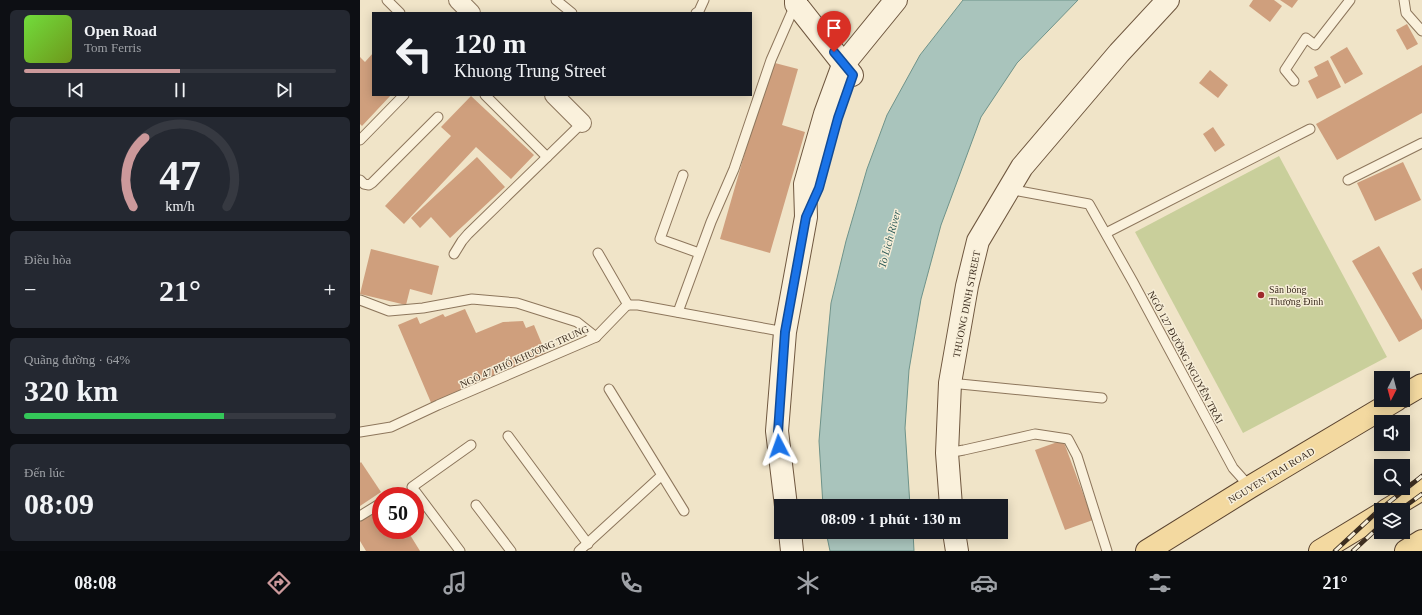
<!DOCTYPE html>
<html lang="vi">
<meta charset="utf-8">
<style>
:root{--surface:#171b24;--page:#242831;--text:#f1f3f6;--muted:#9ea1a6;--line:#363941;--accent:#cc999b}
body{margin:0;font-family:"Times New Roman",serif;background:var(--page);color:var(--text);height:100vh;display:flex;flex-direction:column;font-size:15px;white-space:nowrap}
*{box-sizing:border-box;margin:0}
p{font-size:13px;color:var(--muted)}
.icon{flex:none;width:22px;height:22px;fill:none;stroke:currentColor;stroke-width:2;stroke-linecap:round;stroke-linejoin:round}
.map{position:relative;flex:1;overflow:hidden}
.sheet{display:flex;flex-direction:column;gap:10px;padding:10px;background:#0d0f14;width:360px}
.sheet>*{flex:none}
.hud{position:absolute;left:12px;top:12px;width:380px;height:84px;border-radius:0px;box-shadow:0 2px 10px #0003;background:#171b24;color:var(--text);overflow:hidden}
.needle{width:26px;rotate:186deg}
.buttons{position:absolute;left:1014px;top:371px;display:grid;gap:8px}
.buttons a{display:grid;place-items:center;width:36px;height:36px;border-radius:0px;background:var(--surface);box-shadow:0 2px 10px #0003;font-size:20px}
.speed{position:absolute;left:12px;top:487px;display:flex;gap:8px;font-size:20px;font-weight:700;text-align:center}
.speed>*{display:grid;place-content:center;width:52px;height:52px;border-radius:50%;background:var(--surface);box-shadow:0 2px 10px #0003;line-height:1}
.speed .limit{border:6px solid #d22;background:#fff;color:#111}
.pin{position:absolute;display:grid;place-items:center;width:34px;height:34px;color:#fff;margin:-41px -17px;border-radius:50% 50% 50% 0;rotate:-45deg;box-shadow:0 0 4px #0007}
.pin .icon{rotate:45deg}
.me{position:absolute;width:44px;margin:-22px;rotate:356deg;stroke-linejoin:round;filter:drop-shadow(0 0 3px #0008)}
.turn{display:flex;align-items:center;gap:14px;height:84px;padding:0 16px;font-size:18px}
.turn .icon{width:52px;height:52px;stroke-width:2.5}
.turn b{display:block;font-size:28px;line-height:34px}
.big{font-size:30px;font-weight:700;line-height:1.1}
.sheet .card{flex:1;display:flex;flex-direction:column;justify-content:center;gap:6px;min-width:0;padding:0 14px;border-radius:6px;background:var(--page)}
.sheet .dial{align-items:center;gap:0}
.dial svg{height:104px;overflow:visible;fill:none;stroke:var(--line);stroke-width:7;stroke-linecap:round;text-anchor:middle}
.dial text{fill:var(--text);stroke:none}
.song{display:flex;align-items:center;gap:12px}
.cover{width:48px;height:48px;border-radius:6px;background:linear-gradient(135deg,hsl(100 70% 55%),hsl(80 70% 35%))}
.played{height:4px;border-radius:2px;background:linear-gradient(90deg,var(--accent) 50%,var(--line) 50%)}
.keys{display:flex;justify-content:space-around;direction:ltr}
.heat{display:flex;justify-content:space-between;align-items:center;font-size:22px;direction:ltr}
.charge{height:6px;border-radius:3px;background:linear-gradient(90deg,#34c759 64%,var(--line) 0)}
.trip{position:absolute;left:414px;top:499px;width:234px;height:40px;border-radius:0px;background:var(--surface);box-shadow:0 2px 10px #0003;font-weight:700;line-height:40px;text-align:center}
.tab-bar{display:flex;height:64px;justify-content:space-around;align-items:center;background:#090b0e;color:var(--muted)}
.tab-bar .icon{width:28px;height:28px}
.tab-bar .active{color:var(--accent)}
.tab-bar b{font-size:18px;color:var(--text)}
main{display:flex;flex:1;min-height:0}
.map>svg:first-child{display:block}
.green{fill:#c9cf9b}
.water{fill:#a9c4bc;stroke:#6f938a}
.building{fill:#cf9f7d}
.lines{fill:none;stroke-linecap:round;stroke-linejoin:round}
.lane-casing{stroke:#8d765c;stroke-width:11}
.street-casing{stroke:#8d765c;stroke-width:20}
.secondary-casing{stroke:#6f573f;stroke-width:24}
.primary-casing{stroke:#5b4430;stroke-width:24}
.lane{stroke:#faf1dc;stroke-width:9}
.street{stroke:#faf1dc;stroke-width:18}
.secondary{stroke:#faf1dc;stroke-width:22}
.primary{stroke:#f3d9a0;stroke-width:22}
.rail-casing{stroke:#3d2e20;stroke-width:4.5}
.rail{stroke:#f7eed8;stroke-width:3;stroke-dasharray:9;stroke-linecap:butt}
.route-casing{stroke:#114b97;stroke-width:10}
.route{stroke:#1a73e8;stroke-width:7}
.poi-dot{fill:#9e2a2b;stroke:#f7eed8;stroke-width:1.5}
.labels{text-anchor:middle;stroke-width:3;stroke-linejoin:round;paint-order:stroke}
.poi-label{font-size:10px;fill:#3d2e20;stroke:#f7eed8;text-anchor:start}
.street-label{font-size:10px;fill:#3d2e20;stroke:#f7eed8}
.water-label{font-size:11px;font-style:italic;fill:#2f5d5a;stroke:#f7eed8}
</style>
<main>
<section class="sheet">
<div class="card">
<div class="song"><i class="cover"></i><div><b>Open Road</b><p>Tom Ferris</p></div></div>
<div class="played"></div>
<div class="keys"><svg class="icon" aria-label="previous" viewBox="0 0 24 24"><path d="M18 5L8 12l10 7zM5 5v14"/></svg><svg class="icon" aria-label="pause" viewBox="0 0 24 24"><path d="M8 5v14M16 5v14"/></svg><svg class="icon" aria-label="next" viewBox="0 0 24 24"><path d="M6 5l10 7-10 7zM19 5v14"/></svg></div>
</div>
<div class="card dial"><svg viewBox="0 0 100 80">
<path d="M14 69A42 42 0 1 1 86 69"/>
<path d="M14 69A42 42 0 0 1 23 16" stroke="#cc999b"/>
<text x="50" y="56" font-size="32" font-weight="700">47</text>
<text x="50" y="72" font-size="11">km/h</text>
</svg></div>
<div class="card"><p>Điều hòa</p>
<div class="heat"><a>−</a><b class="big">21°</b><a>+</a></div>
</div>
<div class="card"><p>Quãng đường · 64%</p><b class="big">320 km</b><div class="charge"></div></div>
<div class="card"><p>Đến lúc</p><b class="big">08:09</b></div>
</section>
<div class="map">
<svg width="1062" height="551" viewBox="0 0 1062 551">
<rect width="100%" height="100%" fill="#f0e4c8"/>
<path class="green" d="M919,156L1027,357L883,433L775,232Z"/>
<g class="water">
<path d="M603,0H718L657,63L621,117L581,225L561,299L549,370L545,428L550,506H463L459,441L465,367L471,303L486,241L507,169L527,115L560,55Z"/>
<path d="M466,532H553L554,551H470Z"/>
</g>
<g class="building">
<path d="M893,0H914L922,6L910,22L889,6Z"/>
<path d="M920,0H938L932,8Z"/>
<path d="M1047,24L1058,44L1047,50L1036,30Z"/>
<path d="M987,47L1003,74L985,84L970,57Z"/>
<path d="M13,53V95H31L2,126L0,124V57L5,62Z"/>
<path d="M968,60L981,87L957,99L948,81L958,76L954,67Z"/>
<path d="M411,62L438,69L422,125L445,132L410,253L360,239Z"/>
<path d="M1062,65V113L977,160L956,124Z"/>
<path d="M850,70L868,85L858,98L839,83Z"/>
<path d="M111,96L174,155L151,179L116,147L44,224L25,206L91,136L81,127Z"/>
<path d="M853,127L865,145L855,152L843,134Z"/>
<path d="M117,157L145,187L90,238L71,217L60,228L51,218Z"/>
<path d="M1043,162L1061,200L1015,221L997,183Z"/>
<path d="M1019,246L1062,320V329L1039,342L992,261Z"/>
<path d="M11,249L79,266L72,295L50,289L46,305L0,294Z"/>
<path d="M1062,268V291L1052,273Z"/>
<path d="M105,309L116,333L143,322L163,321L166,328L174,325L187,356L72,405L38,325L57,317L60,324L83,314L85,317Z"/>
<path d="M703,440L733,520L705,530L675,450Z"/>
<path d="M1,462L21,492L0,506V463Z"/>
<path d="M21,508V530H47L60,551H6L0,541V521Z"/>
</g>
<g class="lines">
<defs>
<g id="lane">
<path d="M27,0L40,13"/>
<path d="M196,0L212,13"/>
<path d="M1044,0L1046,13L1062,31"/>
<path d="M336,13L339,11L344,0"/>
<path d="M934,81L925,70L946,38L955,45L990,0"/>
<path d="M125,95L187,157"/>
<path d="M0,140L44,95"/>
<path d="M323,175L300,239L339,253"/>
<path d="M0,180L4,184L9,185L12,183L78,117"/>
<path d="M988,180L1062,143"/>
<path d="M650,186L659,191L729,204L773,282L873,468L890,487"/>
<path d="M746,233L950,129"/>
<path d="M238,253L268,305"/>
<path d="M94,254L102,241L108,234L222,123"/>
<path d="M0,300L29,311L63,308L112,299L157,303L217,322L236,337"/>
<path d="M318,312L351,222L374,169L411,60L435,5"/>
<path d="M590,383L742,398"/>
<path d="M249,389L324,511"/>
<path d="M0,432L31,427L78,405L236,337L267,305H278L425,332"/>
<path d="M148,436L228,544"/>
<path d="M587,453L604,450L675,434L708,439L717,456L747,551"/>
<path d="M116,505L151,551"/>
<path d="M0,516L21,503"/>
<path d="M100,551L52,487L111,445"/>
<path d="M219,551L301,476"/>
</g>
<g id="street">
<path d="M98,0L111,13"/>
<path d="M194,95L222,123"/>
</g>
<g id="secondary">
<path d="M436,0V4L492,75"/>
<path d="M426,506L417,431L425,332L446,217L445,184L465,114L483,65L536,0"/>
<path d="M591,506L587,453L590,383L607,286L618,241L662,167L759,53L808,0"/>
<path d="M430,532L432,551"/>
<path d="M594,532L597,551"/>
</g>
<g id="primary">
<path d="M1043,396L1062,385"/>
<path d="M1027,510L1062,489"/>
<path d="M787,551L890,487L1036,400"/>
<path d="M960,551L1021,514"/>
<path d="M1046,551L1062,541"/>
</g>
</defs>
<use href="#lane" class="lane-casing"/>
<use href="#street" class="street-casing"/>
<use href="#secondary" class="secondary-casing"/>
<use href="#primary" class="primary-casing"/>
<use href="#lane" class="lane"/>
<use href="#street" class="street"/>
<use href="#secondary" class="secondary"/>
<use href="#primary" class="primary"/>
<defs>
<g id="rail">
<path d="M1040,510L1062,494"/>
<path d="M975,551L1018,511L1062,476"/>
<path d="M993,551L1021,525"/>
</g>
</defs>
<use href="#rail" class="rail-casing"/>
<use href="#rail" class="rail"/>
</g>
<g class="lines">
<defs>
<path id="route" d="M419,446L418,432L425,332L446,217L459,188L478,118L493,75L474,52"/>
</defs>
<use href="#route" class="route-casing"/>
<use href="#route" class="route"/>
</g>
<circle class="poi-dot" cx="901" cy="295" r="4"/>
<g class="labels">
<g class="poi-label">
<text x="909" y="293">Sân bóng<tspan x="909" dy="12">Thượng Đình</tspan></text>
</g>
<g class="street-label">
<text transform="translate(606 304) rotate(-79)" y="4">THUONG DINH STREET</text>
<text transform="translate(164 356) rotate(-24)" y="4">NGÕ 47 PHỐ KHƯƠNG TRUNG</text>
<text transform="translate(826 357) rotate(62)" y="4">NGÕ 127 ĐƯỜNG NGUYỄN TRÃI</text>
<text transform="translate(911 475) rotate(-31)" y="4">NGUYEN TRAI ROAD</text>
</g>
<g class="water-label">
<text transform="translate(529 239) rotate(-75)" y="4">To Lich River</text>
</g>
</g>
</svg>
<div class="buttons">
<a><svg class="needle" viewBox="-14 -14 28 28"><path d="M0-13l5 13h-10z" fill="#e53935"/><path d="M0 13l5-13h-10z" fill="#9ea1a6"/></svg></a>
<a><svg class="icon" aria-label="sound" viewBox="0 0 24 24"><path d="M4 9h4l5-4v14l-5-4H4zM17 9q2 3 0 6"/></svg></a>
<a><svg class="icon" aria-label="search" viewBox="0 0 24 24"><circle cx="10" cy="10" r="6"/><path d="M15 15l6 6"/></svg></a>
<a><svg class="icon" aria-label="layers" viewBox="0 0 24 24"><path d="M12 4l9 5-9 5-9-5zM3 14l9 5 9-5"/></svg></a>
</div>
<div class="speed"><div class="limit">50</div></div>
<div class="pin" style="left:474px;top:52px;background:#d93025"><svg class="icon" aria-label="arrive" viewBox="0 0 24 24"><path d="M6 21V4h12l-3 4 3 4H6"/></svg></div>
<svg class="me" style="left:419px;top:446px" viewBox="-20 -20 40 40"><path d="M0-17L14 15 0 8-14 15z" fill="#1a73e8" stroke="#fff" stroke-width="4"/></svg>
<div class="trip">08:09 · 1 phút · 130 m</div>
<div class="hud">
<div class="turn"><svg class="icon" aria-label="left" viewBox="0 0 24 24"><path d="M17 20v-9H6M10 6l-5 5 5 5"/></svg><div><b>120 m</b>Khuong Trung Street</div></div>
</div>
</div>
</main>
<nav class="tab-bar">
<b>08:08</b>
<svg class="icon active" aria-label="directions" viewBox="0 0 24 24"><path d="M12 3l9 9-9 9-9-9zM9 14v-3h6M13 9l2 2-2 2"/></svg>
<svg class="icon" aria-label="music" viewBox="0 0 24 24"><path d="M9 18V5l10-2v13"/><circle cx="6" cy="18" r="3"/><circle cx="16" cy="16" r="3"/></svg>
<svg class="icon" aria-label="phone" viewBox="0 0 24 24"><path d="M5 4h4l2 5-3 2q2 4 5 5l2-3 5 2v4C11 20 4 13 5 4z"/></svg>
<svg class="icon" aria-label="climate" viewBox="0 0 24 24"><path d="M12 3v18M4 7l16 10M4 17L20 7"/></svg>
<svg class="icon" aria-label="car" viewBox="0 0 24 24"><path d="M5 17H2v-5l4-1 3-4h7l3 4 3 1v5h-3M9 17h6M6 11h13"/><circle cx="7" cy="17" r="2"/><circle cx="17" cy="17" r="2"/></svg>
<svg class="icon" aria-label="filters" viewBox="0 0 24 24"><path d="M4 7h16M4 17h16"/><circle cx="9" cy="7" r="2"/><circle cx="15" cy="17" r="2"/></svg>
<b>21°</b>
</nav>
